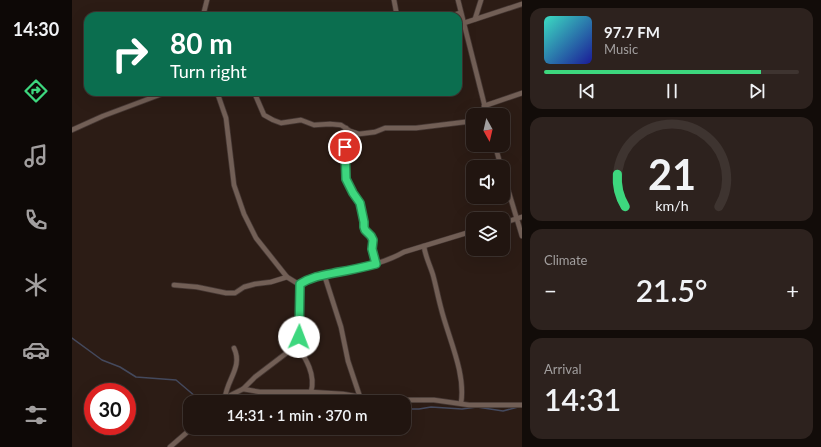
<!DOCTYPE html>
<meta charset="utf-8">
<style>
:root{--surface:#211510;--page:#2d221e;--text:#f1f3f6;--muted:#a29f9f;--line:#3e3430;--accent:#3dd77e}
body{margin:0;font-family:Lato,sans-serif;background:var(--page);color:var(--text);height:100vh;display:flex;flex-direction:column;font-size:15px;white-space:nowrap}
*{box-sizing:border-box;margin:0}
p{font-size:13px;color:var(--muted)}
.icon{flex:none;width:22px;height:22px;fill:none;stroke:currentColor;stroke-width:2;stroke-linecap:round;stroke-linejoin:round}
.map{position:relative;flex:1;overflow:hidden}
.side{display:flex;flex-direction:column;gap:8px;padding:8px;background:#120c09;width:299px}
.side>*{flex:none}
.hud{position:absolute;left:12px;top:12px;width:378px;height:84px;border-radius:12px;box-shadow:0 4px 16px #0002,0 0 0 1px var(--line);background:#0b6e4f;color:#fff;overflow:hidden}
.needle{width:26px;rotate:172deg}
.fabs{position:absolute;left:394px;top:108px;display:grid;gap:8px}
.fabs a{display:grid;place-items:center;width:44px;height:44px;border-radius:8px;background:var(--surface);box-shadow:0 4px 16px #0002,0 0 0 1px var(--line);font-size:20px}
.speed{position:absolute;left:12px;top:383px;display:flex;gap:8px;font-size:20px;font-weight:700;text-align:center}
.speed>*{display:grid;place-content:center;width:52px;height:52px;border-radius:50%;background:var(--surface);box-shadow:0 4px 16px #0002,0 0 0 1px var(--line);line-height:1}
.speed .limit{border:6px solid #d22;background:#fff;color:#111}
.pin{position:absolute;display:grid;place-items:center;width:34px;height:34px;color:#fff;margin:-17px;border:2px solid #fff;border-radius:50%;box-shadow:0 1px 4px #0007}
.me{position:absolute;width:44px;margin:-22px;rotate:2deg;stroke-linejoin:round;filter:drop-shadow(0 0 3px #0008)}
.turn{display:flex;align-items:center;gap:14px;height:84px;padding:0 20px;font-size:18px}
.turn .icon{width:52px;height:52px;stroke-width:2.5}
.turn b{display:block;font-size:28px;line-height:34px}
.big{font-size:30px;font-weight:600;line-height:1.1}
.side .tile{flex:1;display:flex;flex-direction:column;justify-content:center;gap:6px;min-width:0;padding:0 14px;border-radius:12px;background:var(--page)}
.side .dial{align-items:center;gap:0}
.dial svg{height:104px;overflow:visible;fill:none;stroke:var(--line);stroke-width:7;stroke-linecap:round;text-anchor:middle}
.dial text{fill:var(--text);stroke:none}
.song{display:flex;align-items:center;gap:12px}
.cover{width:48px;height:48px;border-radius:6px;background:linear-gradient(135deg,hsl(170 70% 55%),hsl(240 70% 35%))}
.played{height:4px;border-radius:2px;background:linear-gradient(90deg,var(--accent) 85%,var(--line) 85%)}
.keys{display:flex;justify-content:space-around;direction:ltr}
.heat{display:flex;justify-content:space-between;align-items:center;font-size:22px;direction:ltr}
.trip{position:absolute;left:111px;top:395px;width:228px;height:40px;border-radius:12px;background:var(--surface);box-shadow:0 4px 16px #0002,0 0 0 1px var(--line);font-weight:600;line-height:40px;text-align:center}
main{display:flex;flex:1;min-height:0}
.tab-bar{display:flex;flex-direction:column;width:72px;justify-content:space-around;align-items:center;background:#0d0806;color:var(--muted)}
.tab-bar .icon{width:28px;height:28px}
.tab-bar .active{color:var(--accent)}
.tab-bar b{font-size:18px;color:var(--text)}
.map>svg:first-child{display:block}
.lines{fill:none;stroke-linecap:round;stroke-linejoin:round}
.stream{stroke:#44495d;stroke-width:1.5}
.street-casing{stroke:#463834;stroke-width:6}
.street{stroke:#725f56;stroke-width:4.5}
.route-casing{stroke:#288c52;stroke-width:10}
.route{stroke:#3dd77e;stroke-width:7}
</style>
<main>
<nav class="tab-bar">
<b>14:30</b>
<svg class="icon active" aria-label="directions" viewBox="0 0 24 24"><path d="M12 3l9 9-9 9-9-9zM9 14v-3h6M13 9l2 2-2 2"/></svg>
<svg class="icon" aria-label="music" viewBox="0 0 24 24"><path d="M9 18V5l10-2v13"/><circle cx="6" cy="18" r="3"/><circle cx="16" cy="16" r="3"/></svg>
<svg class="icon" aria-label="phone" viewBox="0 0 24 24"><path d="M5 4h4l2 5-3 2q2 4 5 5l2-3 5 2v4C11 20 4 13 5 4z"/></svg>
<svg class="icon" aria-label="climate" viewBox="0 0 24 24"><path d="M12 3v18M4 7l16 10M4 17L20 7"/></svg>
<svg class="icon" aria-label="car" viewBox="0 0 24 24"><path d="M5 17H2v-5l4-1 3-4h7l3 4 3 1v5h-3M9 17h6M6 11h13"/><circle cx="7" cy="17" r="2"/><circle cx="17" cy="17" r="2"/></svg>
<svg class="icon" aria-label="filters" viewBox="0 0 24 24"><path d="M4 7h16M4 17h16"/><circle cx="9" cy="7" r="2"/><circle cx="15" cy="17" r="2"/></svg>
</nav>
<div class="map">
<svg width="450" height="447" viewBox="0 0 450 447">
<rect width="100%" height="100%" fill="#2c1c15"/>
<g class="lines">
<g class="stream">
<path d="M0,338L30,360L48,367L64,377L104,380L130,402"/>
<path d="M332,409H347L359,407L390,409L405,407L431,411L446,407"/>
</g>
<defs>
<g id="street">
<path d="M322,0L325,16"/>
<path d="M386,0L415,115"/>
<path d="M131,16L135,0"/>
<path d="M378,16L388,13"/>
<path d="M403,19L409,0"/>
<path d="M392,23L450,4"/>
<path d="M145,92L154,118L162,185L172,214L184,238L215,277L228,285"/>
<path d="M182,92L192,115L201,120L209,123L229,120L242,125L258,124L269,125L278,131L287,134L303,132L313,128H344L401,121"/>
<path d="M348,92V93"/>
<path d="M412,106L450,93"/>
<path d="M274,128L272,137L274,179L281,193L288,203L292,222V227L293,230L299,236L301,241L300,249L304,264"/>
<path d="M0,130L31,116L95,92"/>
<path d="M423,145L429,167"/>
<path d="M431,173L450,236"/>
<path d="M431,223L450,217"/>
<path d="M352,246C353,256 358,265 361,275C364,286 366,297 369,308C376,337 394,373 389,403"/>
<path d="M252,274L269,327L276,361L288,397"/>
<path d="M102,285L125,287L154,293H163L172,287L183,284L199,282L215,277"/>
<path d="M225,345C234,359 244,375 239,392"/>
<path d="M171,389L188,392H239L271,394L307,400H362L397,405H450"/>
<path d="M153,398C155,379 171,367 162,348"/>
<path d="M149,402L153,398L171,389L183,377L225,345C231,325 226,305 228,285C243,275 253,275 269,272C291,268 313,263 332,252L401,231"/>
<path d="M98,447L120,428"/>
</g>
</defs>
<use href="#street" class="street-casing"/>
<use href="#street" class="street"/>
</g>
<g class="lines">
<defs>
<path id="route" d="M227,337L228,284C241,276 252,275 267,272C279,270 292,267 304,264L300,249L301,240L299,236L293,230L292,227V222L288,203L281,193L274,179L273,147"/>
</defs>
<use href="#route" class="route-casing"/>
<use href="#route" class="route"/>
</g>
</svg>
<div class="fabs">
<a><svg class="needle" viewBox="-14 -14 28 28"><path d="M0-13l5 13h-10z" fill="#e53935"/><path d="M0 13l5-13h-10z" fill="#a29f9f"/></svg></a>
<a><svg class="icon" aria-label="sound" viewBox="0 0 24 24"><path d="M4 9h4l5-4v14l-5-4H4zM17 9q2 3 0 6"/></svg></a>
<a><svg class="icon" aria-label="layers" viewBox="0 0 24 24"><path d="M12 4l9 5-9 5-9-5zM3 14l9 5 9-5"/></svg></a>
</div>
<div class="speed"><div class="limit">30</div></div>
<div class="pin" style="left:273px;top:147px;background:#d93025"><svg class="icon" aria-label="arrive" viewBox="0 0 24 24"><path d="M6 21V4h12l-3 4 3 4H6"/></svg></div>
<svg class="me" style="left:227px;top:337px" viewBox="-20 -20 40 40"><circle r="19" fill="#fff"/><path d="M0-13L10 11 0 6-10 11z" fill="#3dd77e"/></svg>
<div class="trip">14:31 · 1 min · 370 m</div>
<div class="hud">
<div class="turn"><svg class="icon" aria-label="right" viewBox="0 0 24 24"><path d="M7 20v-9h11M14 6l5 5-5 5"/></svg><div><b>80 m</b>Turn right</div></div>
</div>
</div>
<section class="side">
<div class="tile">
<div class="song"><i class="cover"></i><div><b>97.7 FM</b><p>Music</p></div></div>
<div class="played"></div>
<div class="keys"><svg class="icon" aria-label="previous" viewBox="0 0 24 24"><path d="M18 5L8 12l10 7zM5 5v14"/></svg><svg class="icon" aria-label="pause" viewBox="0 0 24 24"><path d="M8 5v14M16 5v14"/></svg><svg class="icon" aria-label="next" viewBox="0 0 24 24"><path d="M6 5l10 7-10 7zM19 5v14"/></svg></div>
</div>
<div class="tile dial"><svg viewBox="0 0 100 80">
<path d="M14 69A42 42 0 1 1 86 69"/>
<path d="M14 69A42 42 0 0 1 8 44" stroke="#3dd77e"/>
<text x="50" y="56" font-size="32" font-weight="700">21</text>
<text x="50" y="72" font-size="11">km/h</text>
</svg></div>
<div class="tile"><p>Climate</p>
<div class="heat"><a>−</a><b class="big">21.5°</b><a>+</a></div>
</div>
<div class="tile"><p>Arrival</p><b class="big">14:31</b></div>
</section>
</main>
